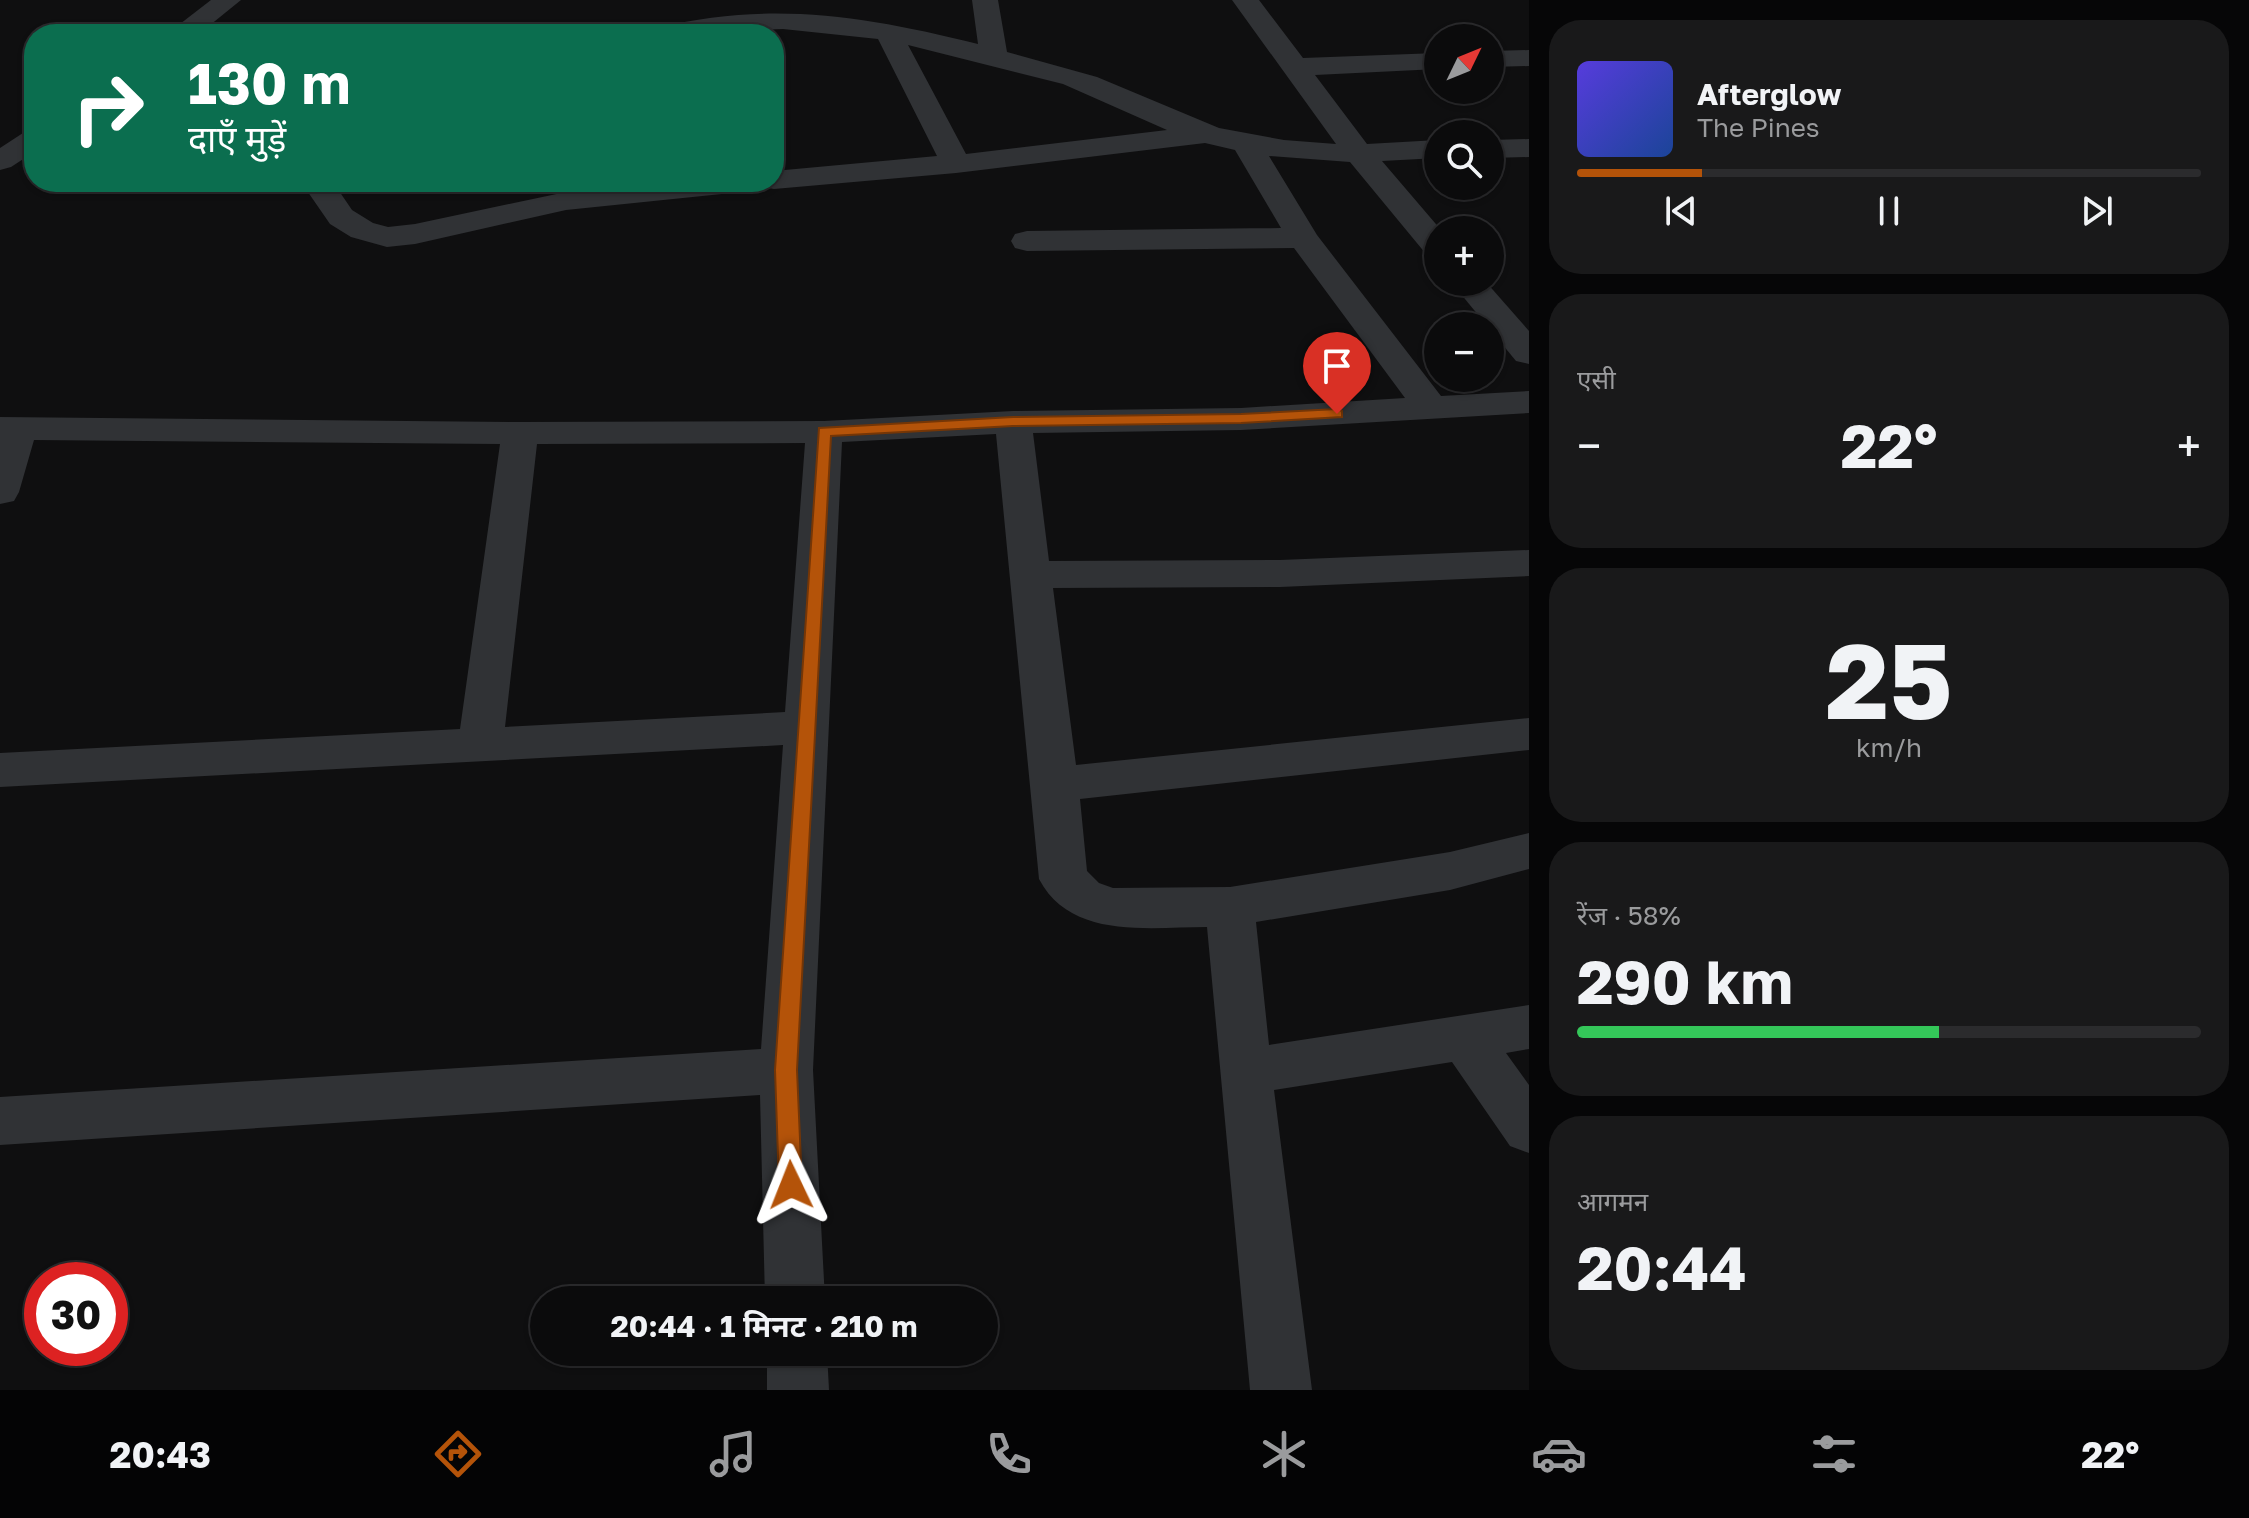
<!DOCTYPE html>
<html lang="hi">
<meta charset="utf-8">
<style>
:root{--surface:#0b0b0c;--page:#19191a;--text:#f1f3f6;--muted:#9a9b9d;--line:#2b2b2d;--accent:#b45309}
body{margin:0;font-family:"Golos Text","Noto Sans Devanagari",sans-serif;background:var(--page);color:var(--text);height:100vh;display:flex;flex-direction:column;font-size:30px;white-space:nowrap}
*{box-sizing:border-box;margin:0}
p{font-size:26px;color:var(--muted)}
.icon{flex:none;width:44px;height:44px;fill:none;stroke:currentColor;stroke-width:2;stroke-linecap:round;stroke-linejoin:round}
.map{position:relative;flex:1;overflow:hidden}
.panel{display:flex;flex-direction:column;gap:20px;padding:20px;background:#060607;width:720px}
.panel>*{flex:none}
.top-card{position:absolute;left:24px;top:24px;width:760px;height:168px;border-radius:32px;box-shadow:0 2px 6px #0004,0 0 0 2px var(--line);background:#0b6e4f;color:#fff;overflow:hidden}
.needle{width:52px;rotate:47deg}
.fabs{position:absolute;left:1424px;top:24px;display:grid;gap:16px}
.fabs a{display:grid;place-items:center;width:80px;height:80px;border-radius:50%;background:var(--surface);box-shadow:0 2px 6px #0004,0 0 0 2px var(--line);font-size:40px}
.speed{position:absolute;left:24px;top:1262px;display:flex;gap:16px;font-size:40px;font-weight:700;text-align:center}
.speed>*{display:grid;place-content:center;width:104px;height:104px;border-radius:50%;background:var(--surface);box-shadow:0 2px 6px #0004,0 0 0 2px var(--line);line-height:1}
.speed .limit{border:12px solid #d22;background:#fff;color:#111}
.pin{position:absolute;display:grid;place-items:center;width:68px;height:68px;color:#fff;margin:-82px -34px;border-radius:50% 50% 50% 0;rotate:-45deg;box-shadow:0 0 8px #0007}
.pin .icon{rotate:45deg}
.me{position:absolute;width:88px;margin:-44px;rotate:358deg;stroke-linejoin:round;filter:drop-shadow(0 0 6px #0008)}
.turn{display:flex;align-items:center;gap:28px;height:168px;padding:0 32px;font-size:36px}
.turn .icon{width:104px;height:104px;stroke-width:2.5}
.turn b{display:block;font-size:56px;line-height:68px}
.big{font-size:60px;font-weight:700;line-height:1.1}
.panel .card{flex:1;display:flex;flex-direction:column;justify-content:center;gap:12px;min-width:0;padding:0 28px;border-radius:32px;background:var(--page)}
.panel .dial{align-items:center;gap:0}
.dial b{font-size:104px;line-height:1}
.song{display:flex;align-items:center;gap:24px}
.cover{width:96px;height:96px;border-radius:12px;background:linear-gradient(135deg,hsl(250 70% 55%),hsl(220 70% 35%))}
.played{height:8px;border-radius:4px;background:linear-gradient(90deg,var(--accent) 20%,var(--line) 20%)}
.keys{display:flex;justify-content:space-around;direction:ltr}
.heat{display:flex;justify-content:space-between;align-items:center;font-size:44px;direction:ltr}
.charge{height:12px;border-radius:6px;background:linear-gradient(90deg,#34c759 58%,var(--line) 0)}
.trip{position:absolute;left:530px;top:1286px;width:468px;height:80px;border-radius:40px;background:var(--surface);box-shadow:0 2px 6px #0004,0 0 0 2px var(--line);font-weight:700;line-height:80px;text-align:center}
.dock{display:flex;height:128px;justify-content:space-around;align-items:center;background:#040405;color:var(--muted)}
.dock .icon{width:56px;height:56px}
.dock .active{color:var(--accent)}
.dock b{font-size:36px;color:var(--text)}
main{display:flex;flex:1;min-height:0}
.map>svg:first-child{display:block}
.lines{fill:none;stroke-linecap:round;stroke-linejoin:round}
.minor{fill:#303235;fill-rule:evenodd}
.route{fill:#b45309;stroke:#753606;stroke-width:2}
</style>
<main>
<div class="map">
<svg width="1529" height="1390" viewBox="0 0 1529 1390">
<rect width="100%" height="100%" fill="#0f0f10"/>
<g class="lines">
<g class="minor">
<path d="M211,0H241L199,34H167Z"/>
<path d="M972,0H998L1007,52L1097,77L1219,128L1284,140L1336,144L1232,0H1259L1303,58L1438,53V69L1315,75L1367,144L1438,140V158L1382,161L1441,230H1438V257L1426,254L1350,162L1269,156L1317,235L1441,396L1529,391V413L1241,430L1033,433L1049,561L1280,560L1529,550V576L1280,587L1053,588L1076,765L1529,718V750L1080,799L1087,871L1099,883L1113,888L1230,887L1450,852L1529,833V869L1450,890L1256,922L1269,1045L1529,1005V1049L1506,1053L1529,1085V1153L1510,1146L1452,1062L1274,1090L1312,1390H1250L1207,927C1149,927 1071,940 1039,879L996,434L842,442L813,1070L825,1300H765L760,1095L0,1145V1097L761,1049L783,745L0,787V753L460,729L500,444L34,440L19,492L14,501L0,504V417L520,422L824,421L1013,411L1241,408L1405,398L1294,248L1027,251L1015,248L1011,241L1015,234L1027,231L1281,228L1235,150L1205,143L956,173L774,189L763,187L751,191L566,210L415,244L387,247L351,237L330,224L301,182H333L352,210L373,223L388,227L415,224L566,192L660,182H774V171L937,156L878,39L783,29L653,34L657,28C772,0 867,17 978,44ZM908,45L1063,84L1167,130L966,154ZM805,443L785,712L505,727L537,444Z"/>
<path d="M1529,50V66L1490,67V51Z"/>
<path d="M34,130V152L11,167L0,170V148L23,133Z"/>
<path d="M1529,139V157L1490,158V140Z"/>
<path d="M1451,282H1486L1529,331V364L1516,361Z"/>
<path d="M767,1352H827L829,1390H767Z"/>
</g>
</g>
<path class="route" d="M1337,409L1342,411V417L1241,423L1013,426L831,436L797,1070L802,1185L799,1192L791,1196L783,1192L779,1185L775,1070L819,428L1013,417L1241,414Z"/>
</svg>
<div class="fabs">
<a><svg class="needle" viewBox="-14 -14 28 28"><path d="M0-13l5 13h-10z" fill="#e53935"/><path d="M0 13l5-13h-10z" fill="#9a9b9d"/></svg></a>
<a><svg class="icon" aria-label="search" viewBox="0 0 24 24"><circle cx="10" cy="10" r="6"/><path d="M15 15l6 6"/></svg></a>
<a>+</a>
<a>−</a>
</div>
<div class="speed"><div class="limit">30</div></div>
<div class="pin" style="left:1337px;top:414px;background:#d93025"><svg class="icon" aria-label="arrive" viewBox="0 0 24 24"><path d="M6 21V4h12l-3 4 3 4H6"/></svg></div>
<svg class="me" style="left:791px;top:1185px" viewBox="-20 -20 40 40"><path d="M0-17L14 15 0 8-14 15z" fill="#b45309" stroke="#fff" stroke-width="4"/></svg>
<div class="trip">20:44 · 1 मिनट · 210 m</div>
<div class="top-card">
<div class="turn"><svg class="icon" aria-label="right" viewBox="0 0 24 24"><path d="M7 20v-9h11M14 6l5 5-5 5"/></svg><div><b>130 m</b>दाएँ मुड़ें</div></div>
</div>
</div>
<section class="panel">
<div class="card">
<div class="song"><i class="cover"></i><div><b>Afterglow</b><p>The Pines</p></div></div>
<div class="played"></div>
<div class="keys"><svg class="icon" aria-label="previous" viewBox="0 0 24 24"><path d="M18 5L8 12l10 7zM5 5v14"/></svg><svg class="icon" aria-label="pause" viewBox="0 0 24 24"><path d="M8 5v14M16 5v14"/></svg><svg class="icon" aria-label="next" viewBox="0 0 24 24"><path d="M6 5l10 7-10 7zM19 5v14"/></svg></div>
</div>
<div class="card"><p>एसी</p>
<div class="heat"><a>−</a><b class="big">22°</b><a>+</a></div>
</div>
<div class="card dial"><b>25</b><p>km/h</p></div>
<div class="card"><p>रेंज · 58%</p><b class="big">290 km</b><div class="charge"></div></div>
<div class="card"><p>आगमन</p><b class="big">20:44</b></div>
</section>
</main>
<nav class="dock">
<b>20:43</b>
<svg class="icon active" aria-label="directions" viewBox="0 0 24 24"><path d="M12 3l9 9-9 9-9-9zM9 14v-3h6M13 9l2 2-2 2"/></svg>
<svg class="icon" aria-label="music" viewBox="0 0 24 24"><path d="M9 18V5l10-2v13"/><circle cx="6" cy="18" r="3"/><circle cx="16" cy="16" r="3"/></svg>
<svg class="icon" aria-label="phone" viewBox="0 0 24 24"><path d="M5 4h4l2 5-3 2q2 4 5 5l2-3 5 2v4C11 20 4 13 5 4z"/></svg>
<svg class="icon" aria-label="climate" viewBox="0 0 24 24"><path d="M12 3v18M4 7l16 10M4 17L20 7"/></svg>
<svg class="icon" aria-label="car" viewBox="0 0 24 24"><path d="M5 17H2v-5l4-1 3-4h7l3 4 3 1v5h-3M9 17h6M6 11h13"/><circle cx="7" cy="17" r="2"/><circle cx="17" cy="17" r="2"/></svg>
<svg class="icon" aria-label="filters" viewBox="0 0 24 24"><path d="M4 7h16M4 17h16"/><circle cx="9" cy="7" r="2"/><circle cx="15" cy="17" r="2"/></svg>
<b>22°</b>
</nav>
